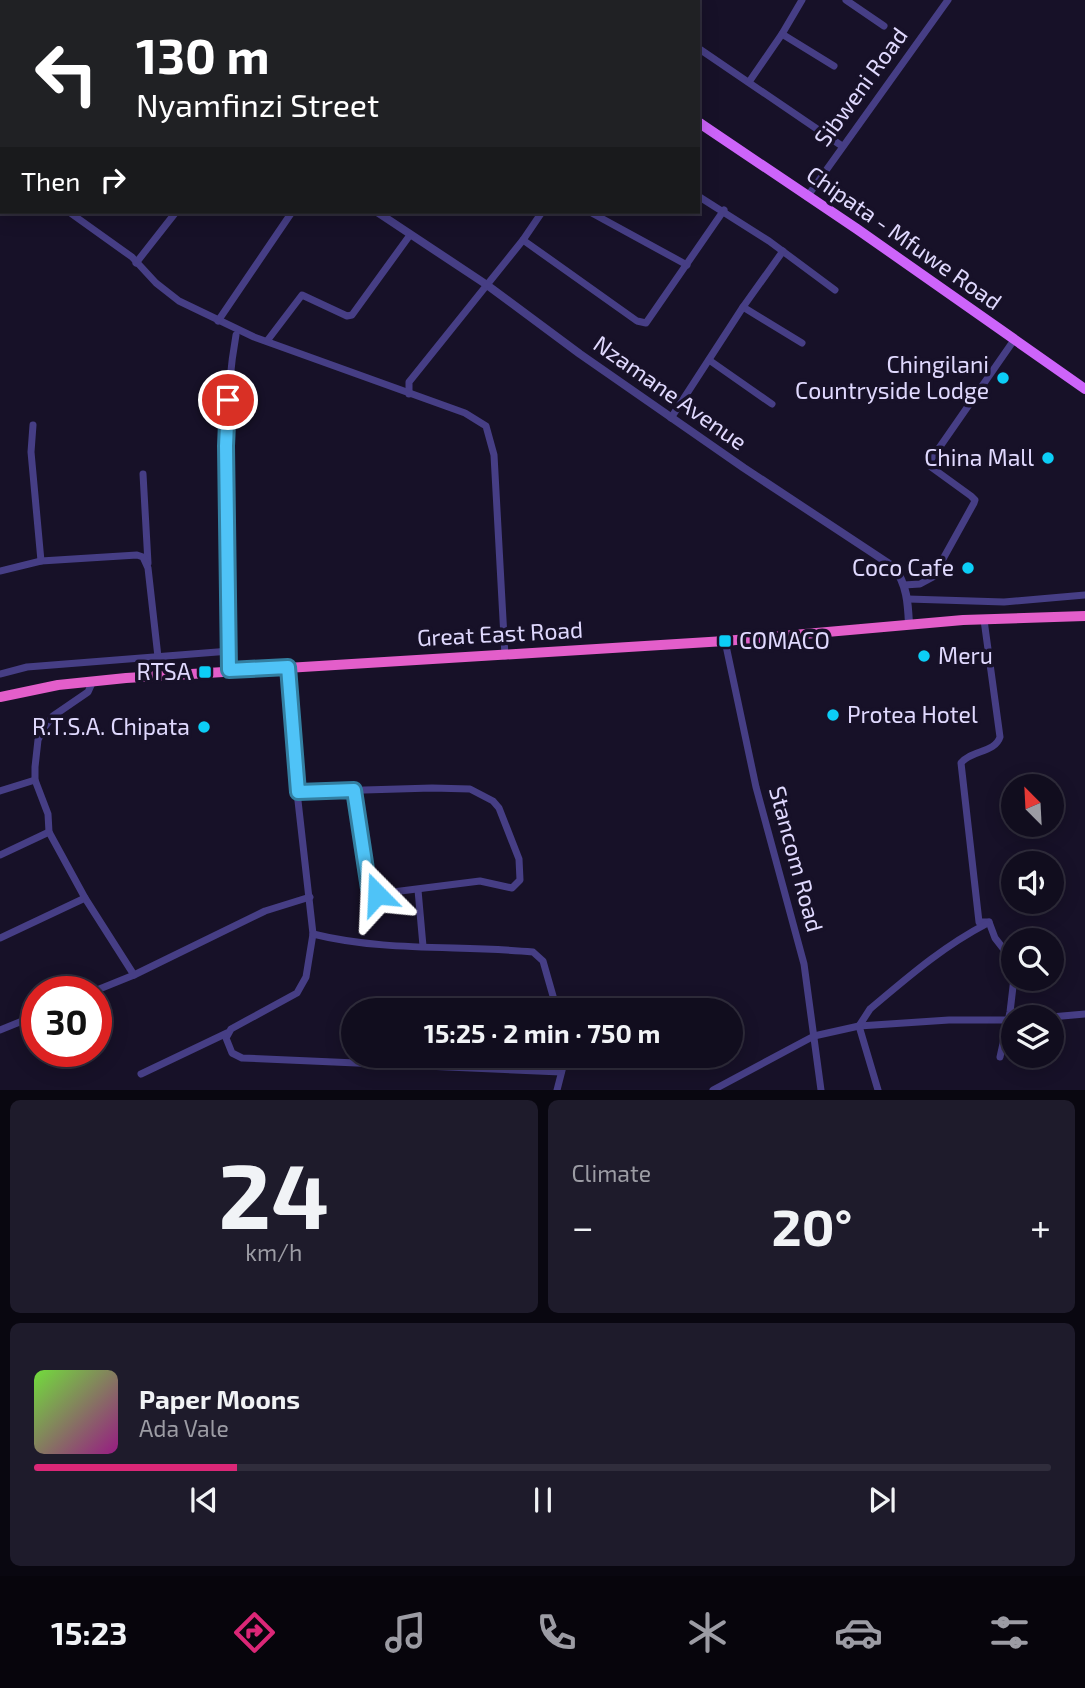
<!DOCTYPE html>
<meta charset="utf-8">
<style>
:root{--surface:#110d1e;--page:#1e1b2b;--text:#f1f3f6;--muted:#9c9ca4;--line:#302d3c;--accent:#db2777}
body{margin:0;font-family:"Exo 2",sans-serif;background:var(--page);color:var(--text);height:100vh;display:flex;flex-direction:column;font-size:26px;white-space:nowrap}
*{box-sizing:border-box;margin:0}
p{font-size:23px;color:var(--muted)}
.icon{flex:none;width:38px;height:38px;fill:none;stroke:currentColor;stroke-width:2;stroke-linecap:round;stroke-linejoin:round}
.map{position:relative;height:1090px;overflow:hidden}
.side{display:flex;flex-direction:column;gap:10px;padding:10px;background:#090710;flex:1}
.side>*{flex:none}
.hud{position:absolute;left:0px;top:0px;width:700px;height:214px;box-shadow:0 4px 18px #0003,0 0 0 2px var(--line);background:#202124;color:#fff;overflow:hidden}
.needle{width:46px;rotate:336deg}
.fabs{position:absolute;left:1001px;top:774px;display:grid;gap:14px}
.fabs a{display:grid;place-items:center;width:63px;height:63px;border-radius:50%;background:var(--surface);box-shadow:0 4px 18px #0003,0 0 0 2px var(--line);font-size:35px}
.speed{position:absolute;left:21px;top:976px;display:flex;gap:14px;font-size:35px;font-weight:700;text-align:center}
.speed>*{display:grid;place-content:center;width:91px;height:91px;border-radius:50%;background:var(--surface);box-shadow:0 4px 18px #0003,0 0 0 2px var(--line);line-height:1}
.speed .limit{border:10px solid #d22;background:#fff;color:#111}
.pin{position:absolute;display:grid;place-items:center;width:60px;height:60px;color:#fff;margin:-30px;border:4px solid #fff;border-radius:50%;box-shadow:0 2px 7px #0007}
.me{position:absolute;width:77px;margin:-38px;rotate:339deg;stroke-linejoin:round;filter:drop-shadow(0 0 5px #0008)}
.turn{display:flex;align-items:center;gap:24px;height:147px;padding:0 21px;font-size:32px}
.turn .icon{width:91px;height:91px;stroke-width:2.5}
.turn b{display:block;font-size:49px;line-height:60px}
.then{display:flex;align-items:center;height:66px;padding:0 21px;background:#0003;gap:14px;font-size:26px}
.big{font-size:52px;font-weight:700;line-height:1.1}
.side .widget{flex:1;display:flex;flex-direction:column;justify-content:center;gap:10px;min-width:0;padding:0 24px;border-radius:10px;background:var(--page)}
.side .dial{align-items:center;gap:0}
.dial b{font-size:91px;line-height:1}
.song{display:flex;align-items:center;gap:21px}
.cover{width:84px;height:84px;border-radius:10px;background:linear-gradient(135deg,hsl(100 70% 55%),hsl(310 70% 35%))}
.played{height:7px;border-radius:4px;background:linear-gradient(90deg,var(--accent) 20%,var(--line) 20%)}
.keys{display:flex;justify-content:space-around;direction:ltr}
.heat{display:flex;justify-content:space-between;align-items:center;font-size:38px;direction:ltr}
.side .tiles{flex:1;display:grid;gap:10px;grid-template-columns:1fr 1fr}
.widget:last-child{grid-column:span 2}
.trip{position:absolute;left:341px;top:998px;width:402px;height:70px;border-radius:35px;background:var(--surface);box-shadow:0 4px 18px #0003,0 0 0 2px var(--line);font-weight:700;line-height:70px;text-align:center}
.menu{display:flex;height:112px;justify-content:space-around;align-items:center;background:#07050c;color:var(--muted)}
.menu .icon{width:49px;height:49px}
.menu .selected{color:var(--accent)}
.menu b{font-size:32px;color:var(--text)}
.map>svg:first-child{display:block}
.lines{fill:none;stroke-linecap:round;stroke-linejoin:round}
.minor{stroke:#463e85;stroke-width:7}
.tertiary{stroke:#463e85;stroke-width:8}
.primary{stroke:#cd64fa;stroke-width:10}
.trunk{stroke:#e35eca;stroke-width:10}
.route-casing{stroke:#337fa1;stroke-width:18}
.route{stroke:#4fc3f7;stroke-width:12}
.poi-dot{fill:#0ccef7;stroke:#171128;stroke-width:2.5}
.labels{text-anchor:middle;stroke-width:7;stroke-linejoin:round;paint-order:stroke}
.street-label{font-size:23px;fill:#e0d9fe;stroke:#171128}
.poi-label{font-size:23px;fill:#e0d9fe;stroke:#171128;text-anchor:end}
</style>
<div class="map">
<svg width="1085" height="1090" viewBox="0 0 1085 1090">
<rect width="100%" height="100%" fill="#171128"/>
<g class="lines">
<g class="minor">
<path d="M250,0L253,2"/>
<path d="M550,0L554,2"/>
<path d="M846,0L884,26"/>
<path d="M332,2L333,0"/>
<path d="M526,2L527,0"/>
<path d="M651,2L652,0"/>
<path d="M782,34L834,66"/>
<path d="M0,47L2,48"/>
<path d="M698,48L842,146"/>
<path d="M749,82L782,34L802,0"/>
<path d="M0,106L2,103"/>
<path d="M0,166L2,167"/>
<path d="M698,196L769,241L835,290"/>
<path d="M807,197L948,0"/>
<path d="M69,212L132,257L156,283L179,301L254,337L465,413L486,426L494,455L505,656"/>
<path d="M590,212L687,265"/>
<path d="M523,240L637,321L646,323L724,210"/>
<path d="M136,263L176,212"/>
<path d="M743,307L802,343"/>
<path d="M218,321L292,212"/>
<path d="M267,341L302,295L347,316L352,315L410,235"/>
<path d="M709,360L772,404"/>
<path d="M409,394V382L523,240L542,212"/>
<path d="M671,418L743,307L783,251"/>
<path d="M33,425L31,452L41,561"/>
<path d="M143,474L148,563"/>
<path d="M0,571L41,561L137,555L143,557L148,568L158,657"/>
<path d="M904,585L920,584L933,577L974,503L975,500L971,496L931,467L930,461L1014,340"/>
<path d="M908,599L1004,602L1085,595"/>
<path d="M984,620L1000,737C995,753 971,750 961,763L979,922H989"/>
<path d="M725,641L756,787L804,964L821,1090"/>
<path d="M288,667L297,792L313,934L306,977L297,993L231,1029L226,1038L232,1053L242,1058L561,1072"/>
<path d="M229,670C235,559 216,446 236,335"/>
<path d="M0,674L27,667L230,651"/>
<path d="M0,791L35,780"/>
<path d="M297,792L432,788L470,789L493,801L499,808L519,859L520,880L512,888L480,881L377,894L369,889L354,790"/>
<path d="M0,855L49,832"/>
<path d="M418,890L423,946"/>
<path d="M85,898L134,975"/>
<path d="M989,922L995,938L1013,961"/>
<path d="M313,934C385,952 460,945 533,952L543,961L557,1010"/>
<path d="M0,938L85,898L49,832L48,814L35,780V767L38,740L44,728L53,716L88,692L93,681"/>
<path d="M92,992L134,975L265,911L310,897"/>
<path d="M1051,1017L1085,1014"/>
<path d="M0,1030L37,1015"/>
<path d="M1000,1057L1010,1012L1014,978"/>
<path d="M141,1074L227,1033"/>
<path d="M557,1090L566,1055"/>
<path d="M713,1090L814,1036L859,1026L949,1020H1013"/>
<path d="M878,1090L859,1026L870,1009C907,978 942,947 986,924"/>
</g>
<g class="tertiary">
<path d="M76,0L79,2"/>
<path d="M377,212L487,285L580,354L744,468L894,567C907,585 908,603 909,624"/>
</g>
<g class="primary">
<path d="M517,0L519,2"/>
<path d="M698,122L857,229L1085,389"/>
</g>
<path class="trunk" d="M0,697L58,685L126,678L725,641L963,620L1085,616"/>
</g>
<g class="lines">
<defs>
<path id="route" d="M228,400L226,446L229,670L288,667L298,792L354,790L369,889L377,894"/>
</defs>
<use href="#route" class="route-casing"/>
<use href="#route" class="route"/>
</g>
<g class="poi-dot">
<circle cx="1003" cy="378" r="7"/>
<circle cx="1048" cy="458" r="7"/>
<circle cx="968" cy="568" r="7"/>
<rect x="718" y="634" width="14" height="14" rx="3.5"/>
<circle cx="924" cy="656" r="7"/>
<rect x="198" y="665" width="14" height="14" rx="3.5"/>
<circle cx="833" cy="715" r="7"/>
<circle cx="204" cy="727" r="7"/>
</g>
<g class="labels">
<g class="street-label">
<text transform="translate(861 87) rotate(-54)" y="8">Sibweni Road</text>
<text transform="translate(904 238) rotate(35)" y="8">Chipata - Mfuwe Road</text>
<text transform="translate(670 393) rotate(35)" y="8">Nzamane Avenue</text>
<text transform="translate(500 634) rotate(-3)" y="8">Great East Road</text>
<text transform="translate(796 859) rotate(75)" y="8">Stancom Road</text>
</g>
<g class="poi-label">
<text x="989" y="373">Chingilani<tspan x="989" dy="26">Countryside Lodge</tspan></text>
<text x="1034" y="466">China Mall</text>
<text x="954" y="576">Coco Cafe</text>
<text x="739" y="649" text-anchor="start">COMACO</text>
<text x="938" y="664" text-anchor="start">Meru</text>
<text x="191" y="680">RTSA</text>
<text x="847" y="723" text-anchor="start">Protea Hotel</text>
<text x="190" y="735">R.T.S.A. Chipata</text>
</g>
</g>
</svg>
<div class="fabs">
<a><svg class="needle" viewBox="-14 -14 28 28"><path d="M0-13l5 13h-10z" fill="#e53935"/><path d="M0 13l5-13h-10z" fill="#9c9ca4"/></svg></a>
<a><svg class="icon" aria-label="sound" viewBox="0 0 24 24"><path d="M4 9h4l5-4v14l-5-4H4zM17 9q2 3 0 6"/></svg></a>
<a><svg class="icon" aria-label="search" viewBox="0 0 24 24"><circle cx="10" cy="10" r="6"/><path d="M15 15l6 6"/></svg></a>
<a><svg class="icon" aria-label="layers" viewBox="0 0 24 24"><path d="M12 4l9 5-9 5-9-5zM3 14l9 5 9-5"/></svg></a>
</div>
<div class="speed"><div class="limit">30</div></div>
<div class="pin" style="left:228px;top:400px;background:#d93025"><svg class="icon" aria-label="arrive" viewBox="0 0 24 24"><path d="M6 21V4h12l-3 4 3 4H6"/></svg></div>
<svg class="me" style="left:377px;top:894px" viewBox="-20 -20 40 40"><path d="M0-17L14 15 0 8-14 15z" fill="#4fc3f7" stroke="#fff" stroke-width="4"/></svg>
<div class="trip">15:25 · 2 min · 750 m</div>
<div class="hud">
<div class="turn"><svg class="icon" aria-label="left" viewBox="0 0 24 24"><path d="M17 20v-9H6M10 6l-5 5 5 5"/></svg><div><b>130 m</b>Nyamfinzi Street</div></div>
<div class="then">Then<svg class="icon" aria-label="right" viewBox="0 0 24 24"><path d="M7 20v-9h11M14 6l5 5-5 5"/></svg></div>
</div>
</div>
<section class="side">
<div class="tiles">
<div class="widget dial"><b>24</b><p>km/h</p></div>
<div class="widget"><p>Climate</p>
<div class="heat"><a>−</a><b class="big">20°</b><a>+</a></div>
</div>
<div class="widget">
<div class="song"><i class="cover"></i><div><b>Paper Moons</b><p>Ada Vale</p></div></div>
<div class="played"></div>
<div class="keys"><svg class="icon" aria-label="previous" viewBox="0 0 24 24"><path d="M18 5L8 12l10 7zM5 5v14"/></svg><svg class="icon" aria-label="pause" viewBox="0 0 24 24"><path d="M8 5v14M16 5v14"/></svg><svg class="icon" aria-label="next" viewBox="0 0 24 24"><path d="M6 5l10 7-10 7zM19 5v14"/></svg></div>
</div>
</div>
</section>
<nav class="menu">
<b>15:23</b>
<svg class="icon selected" aria-label="directions" viewBox="0 0 24 24"><path d="M12 3l9 9-9 9-9-9zM9 14v-3h6M13 9l2 2-2 2"/></svg>
<svg class="icon" aria-label="music" viewBox="0 0 24 24"><path d="M9 18V5l10-2v13"/><circle cx="6" cy="18" r="3"/><circle cx="16" cy="16" r="3"/></svg>
<svg class="icon" aria-label="phone" viewBox="0 0 24 24"><path d="M5 4h4l2 5-3 2q2 4 5 5l2-3 5 2v4C11 20 4 13 5 4z"/></svg>
<svg class="icon" aria-label="climate" viewBox="0 0 24 24"><path d="M12 3v18M4 7l16 10M4 17L20 7"/></svg>
<svg class="icon" aria-label="car" viewBox="0 0 24 24"><path d="M5 17H2v-5l4-1 3-4h7l3 4 3 1v5h-3M9 17h6M6 11h13"/><circle cx="7" cy="17" r="2"/><circle cx="17" cy="17" r="2"/></svg>
<svg class="icon" aria-label="filters" viewBox="0 0 24 24"><path d="M4 7h16M4 17h16"/><circle cx="9" cy="7" r="2"/><circle cx="15" cy="17" r="2"/></svg>
</nav>
